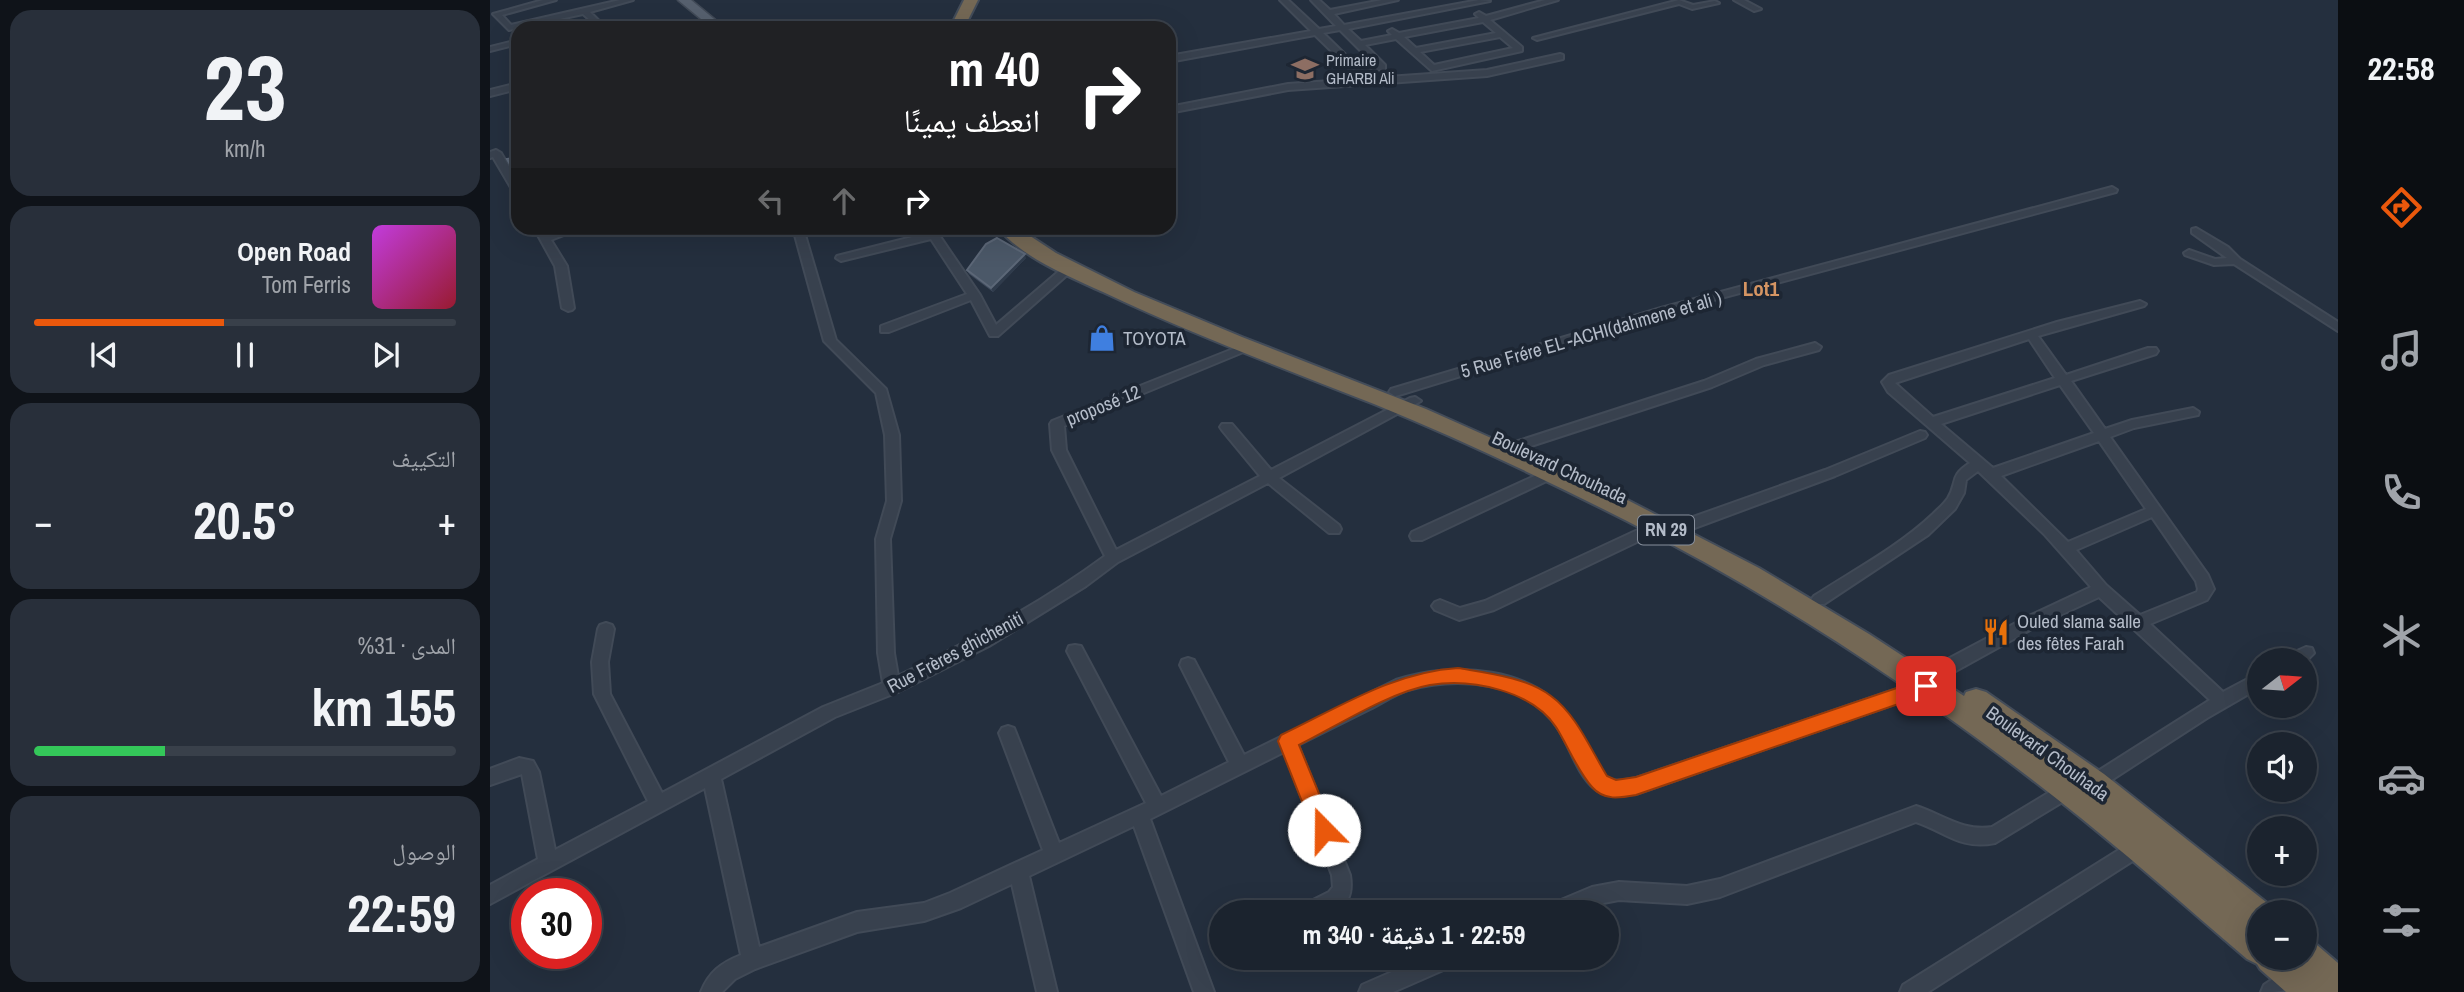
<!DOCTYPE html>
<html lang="ar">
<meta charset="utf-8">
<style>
:root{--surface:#1b232e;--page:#282f3a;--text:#f1f3f6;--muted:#a0a4aa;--line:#39404a;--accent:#ea580c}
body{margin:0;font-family:"Archivo Narrow","Noto Naskh Arabic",sans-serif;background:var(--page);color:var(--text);direction:rtl;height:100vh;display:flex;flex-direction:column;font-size:26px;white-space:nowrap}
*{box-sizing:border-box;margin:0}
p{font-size:23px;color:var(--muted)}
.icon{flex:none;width:38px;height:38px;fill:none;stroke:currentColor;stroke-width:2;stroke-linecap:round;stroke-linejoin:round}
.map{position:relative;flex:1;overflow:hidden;direction:ltr}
.panel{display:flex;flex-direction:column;gap:10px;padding:10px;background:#0f1319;width:490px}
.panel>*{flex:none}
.banner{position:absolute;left:21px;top:21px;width:665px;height:214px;border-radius:21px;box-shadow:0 7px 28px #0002,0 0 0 2px var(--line);direction:rtl;background:#202124;color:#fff;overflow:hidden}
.needle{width:46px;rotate:73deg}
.tools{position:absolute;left:1757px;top:648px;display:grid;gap:14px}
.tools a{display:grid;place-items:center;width:70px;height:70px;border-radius:50%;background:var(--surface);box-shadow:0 7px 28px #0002,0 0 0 2px var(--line);font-size:35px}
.speed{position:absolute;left:21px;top:878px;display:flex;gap:14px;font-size:35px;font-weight:700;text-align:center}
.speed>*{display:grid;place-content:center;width:91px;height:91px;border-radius:50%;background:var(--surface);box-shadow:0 7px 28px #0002,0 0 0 2px var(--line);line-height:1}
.speed .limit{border:10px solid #d22;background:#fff;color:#111}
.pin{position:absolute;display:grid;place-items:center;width:60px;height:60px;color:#fff;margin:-30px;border-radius:14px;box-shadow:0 4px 10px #0006}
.me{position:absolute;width:77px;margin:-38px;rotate:338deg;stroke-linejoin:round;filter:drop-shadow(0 0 5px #0008)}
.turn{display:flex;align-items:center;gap:24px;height:147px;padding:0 21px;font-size:32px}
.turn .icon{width:91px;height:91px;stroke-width:2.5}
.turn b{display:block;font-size:49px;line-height:60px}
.lanes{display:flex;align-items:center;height:66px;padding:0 21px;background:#0003;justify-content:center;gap:35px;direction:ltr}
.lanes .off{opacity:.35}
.big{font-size:52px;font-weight:700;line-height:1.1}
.panel .tile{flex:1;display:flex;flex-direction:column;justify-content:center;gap:10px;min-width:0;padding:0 24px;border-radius:21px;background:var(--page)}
.panel .dial{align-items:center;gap:0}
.dial b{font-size:91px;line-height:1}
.song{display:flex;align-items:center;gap:21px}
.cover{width:84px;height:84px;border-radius:10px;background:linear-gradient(135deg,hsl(290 70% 55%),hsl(350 70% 35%))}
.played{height:7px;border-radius:4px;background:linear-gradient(90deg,var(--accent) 45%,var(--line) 45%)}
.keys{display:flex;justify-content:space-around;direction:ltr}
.heat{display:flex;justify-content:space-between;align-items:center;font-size:38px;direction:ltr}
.charge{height:10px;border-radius:5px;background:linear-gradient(90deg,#34c759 31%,var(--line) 0)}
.trip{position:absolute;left:719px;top:900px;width:410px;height:70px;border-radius:35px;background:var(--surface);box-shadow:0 7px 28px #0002,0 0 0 2px var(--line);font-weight:700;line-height:70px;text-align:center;direction:rtl}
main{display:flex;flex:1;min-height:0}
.menu{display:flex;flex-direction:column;width:126px;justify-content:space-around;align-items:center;background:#0b0e12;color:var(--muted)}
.menu .icon{width:49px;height:49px}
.menu .active{color:var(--accent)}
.menu b{font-size:32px;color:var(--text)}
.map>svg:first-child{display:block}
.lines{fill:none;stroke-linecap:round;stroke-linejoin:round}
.street-casing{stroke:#414a57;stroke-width:4}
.primary-casing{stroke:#414a57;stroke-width:3}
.highway-casing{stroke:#434c59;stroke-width:4}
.street{fill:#38414e;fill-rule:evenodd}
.primary{fill:#56606e;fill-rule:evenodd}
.highway{fill:#746855;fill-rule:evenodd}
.wall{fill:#3f4b5c}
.shaded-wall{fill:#2f3b4b}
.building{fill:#4b5868;stroke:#5c6777;stroke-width:2}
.route{fill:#ea580c;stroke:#983908;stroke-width:2}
.labels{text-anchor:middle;stroke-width:7;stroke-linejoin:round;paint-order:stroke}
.far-poi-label{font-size:16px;fill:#b4bcc9;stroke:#1d2633;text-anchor:start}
.shield{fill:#1d2633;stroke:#878f9c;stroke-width:2}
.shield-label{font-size:18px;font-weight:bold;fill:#b4bcc9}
.street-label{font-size:19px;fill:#b4bcc9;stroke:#1d2633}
.poi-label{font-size:19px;fill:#b4bcc9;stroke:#1d2633;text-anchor:start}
.neighbourhood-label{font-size:21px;font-weight:bold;fill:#d59563;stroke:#1d2633}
</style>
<main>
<nav class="menu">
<b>22:58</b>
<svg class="icon active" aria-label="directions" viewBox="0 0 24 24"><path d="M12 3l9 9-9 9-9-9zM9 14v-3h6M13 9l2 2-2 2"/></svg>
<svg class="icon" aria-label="music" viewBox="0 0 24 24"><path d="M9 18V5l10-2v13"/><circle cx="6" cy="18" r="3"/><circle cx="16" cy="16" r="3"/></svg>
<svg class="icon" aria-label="phone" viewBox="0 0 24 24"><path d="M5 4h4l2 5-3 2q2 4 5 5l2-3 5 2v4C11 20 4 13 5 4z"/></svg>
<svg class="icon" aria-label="climate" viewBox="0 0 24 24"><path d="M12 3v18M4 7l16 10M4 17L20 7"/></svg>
<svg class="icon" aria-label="car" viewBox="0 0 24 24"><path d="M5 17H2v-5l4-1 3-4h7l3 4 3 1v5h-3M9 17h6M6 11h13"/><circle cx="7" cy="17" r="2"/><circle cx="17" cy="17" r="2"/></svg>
<svg class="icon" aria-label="filters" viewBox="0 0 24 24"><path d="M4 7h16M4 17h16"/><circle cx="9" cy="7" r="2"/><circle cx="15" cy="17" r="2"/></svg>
</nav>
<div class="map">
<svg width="1848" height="992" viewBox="0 0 1848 992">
<rect width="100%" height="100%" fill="#242f3e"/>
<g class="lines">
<defs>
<g id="street">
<path d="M53,0H66L12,15L21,25L130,0H143L100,12L110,22L92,28H79L101,21L93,14L19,30L3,14Z"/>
<path d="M790,0H798L829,29L846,26L821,0H829L840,10L892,0H908L844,14L854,25L989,0L1000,1L858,29L871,41L902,35L898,31L902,29L909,33L989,18L985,14L989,12L996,16L1055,0H1068L1000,20L1032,47V51L942,71L906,39L875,45L895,65V69L863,72L825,35L679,62V56L821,31ZM993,22L1006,33L926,48L914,37ZM850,30L885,65L868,67L833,33ZM1010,37L1023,48L944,65L930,52Z"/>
<path d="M1189,0L1203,5L1225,1L1229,3L1202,9L1189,4L1047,40L1043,38Z"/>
<path d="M1244,0H1254L1271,9L1264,11Z"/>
<path d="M28,40V44L0,51V47Z"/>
<path d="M1070,54L1073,55V59L997,76L798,90L679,113V107L798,84L997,70Z"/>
<path d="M28,83V89L0,96V90Z"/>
<path d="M6,150L11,153L28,182V194L23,191L3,157L0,158V152Z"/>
<path d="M1622,187L1627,190L1626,192L1179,312L909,395L905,396L899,392L901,389L1171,308Z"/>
<path d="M44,228H54L58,234L78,228H92L61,240L77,266L84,308L82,310L78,311L72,308L65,266Z"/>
<path d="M303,228H313L346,340L396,389L409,435L411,501L400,539L404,653L408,676C480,641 550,604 615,556L562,450L560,424L562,421L753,345H761L763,348L574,426L576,450L626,550L770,476L732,430L730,427L732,424H742L781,470L920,398L925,397L931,401L789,478L849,525L851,529L849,533H839L778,483L628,562L596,586L499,646L408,692L345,717L231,779L269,947L367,912L434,903L460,893L553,850L509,733L512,728L518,726L524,728L569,843L656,803L577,651L579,646L585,645L591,646L671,796L739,762L690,665L692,660L698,658L704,660L754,755L906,680C962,661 1047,666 1082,721C1093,738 1100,769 1120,779C1127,783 1138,779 1146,778L1436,679L1442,681L1444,686L1442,691L1146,794C1132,796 1117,799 1105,789C1087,774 1081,749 1069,730C1038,681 969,676 918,690C905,694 892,703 880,709C856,721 832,733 808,745L860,875C866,913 840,912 810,912L813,905L839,892L843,887L842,875L794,752L660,819L724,992H704L644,826L539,876L567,992H547L522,884L471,908L434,921L367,932L265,969L245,979L232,992H211C219,972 231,963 251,955L215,788L0,904V885L48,859L32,774L0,785V769L29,758L43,761L49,772L65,850L158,801L104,694L102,662L108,629L110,625L116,623L122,625L124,629L118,662L120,694L172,793L333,707L393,683L388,653L386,539L397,501L395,435L386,393L334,341Z"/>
<path d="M437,228H447L449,235L490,295L506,325L575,266L579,265L585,268L508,336H500L481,300L399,332H391V326L477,294L441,239L351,261L346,258L347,256L438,233Z"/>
<path d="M1706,228L1738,247L1750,259L1848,322V331L1744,264L1724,265L1695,255L1694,253L1699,250L1725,259L1737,258L1702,233V229Z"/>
<path d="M1650,301L1656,304L1654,306L1548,336L1576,375L1658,348H1666L1668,351L1666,354L1581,381L1615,429L1642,420L1703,408L1709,412L1708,415L1644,428L1620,437L1718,575L1724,589L1717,600L1660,624L1733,692L1769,673V688L1717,718L1603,792L1597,790L1594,784L1597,778L1720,700L1609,597L1549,625L1453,678L1447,680L1441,678L1439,673L1441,668L1537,617L1601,587L1554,534L1488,471L1476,480L1474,493L1465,509L1438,535L1334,604H1324L1321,600L1324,596C1364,570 1408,547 1443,514C1448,509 1454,504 1458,498C1468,482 1459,476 1480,463L1398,392L1392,382L1399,375L1567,322ZM1539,339L1565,378L1443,417L1405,383ZM1570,385L1604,433L1503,468L1451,424ZM1609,441L1656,509L1578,542L1511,476ZM1662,517L1706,581L1708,589L1707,592L1650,615L1616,585L1586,550Z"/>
<path d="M1325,343L1331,347L1329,350L1274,365L1222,387L1032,449L1027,451L1020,446L1022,443L1214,381L1266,359Z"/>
<path d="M1430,431L1435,432L1437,435L1435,438L1345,476L1199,530H1189L1187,526L1189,522L1335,470Z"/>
<path d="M1060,469L1067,474L1065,477L932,540H922L920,536L922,532Z"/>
<path d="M1167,521L1172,522L1174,526L1172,530L1004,610L969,620L945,610L942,606L945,602L950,600L970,608L995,601Z"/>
<path d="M1816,647L1822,648L1824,653L1815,662V660H1796L1798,655Z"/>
<path d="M1578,781L1584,783L1587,789L1584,795L1505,843C1470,850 1456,832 1426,822L1230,897L1197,904L1129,900L1103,905L1088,912H1056L1059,905L1102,887L1129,882L1197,886L1230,879L1426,806C1452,814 1473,832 1502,827Z"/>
<path d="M1648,838L1655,841L1657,847L1655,853L1438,992H1410L1413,985Z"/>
<path d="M936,957H970L967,964L903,992H869L872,985Z"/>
<path d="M1802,966L1809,969L1812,976C1804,992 1788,992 1771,992L1774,985Z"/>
</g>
<path id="primary" d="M188,0H201L235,28H222Z"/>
<g id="highway">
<path d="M474,0H488L474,28H460Z"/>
<path d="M508,228H528L566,253L644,292L752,337L936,409L1120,491L1269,568L1379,634L1474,696L1476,692L1486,689L1496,692L1614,774L1781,906L1783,912H1769V957H1815V940L1827,945L1848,963V992H1796L1770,969L1767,964L1757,959C1694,905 1632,850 1567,799C1432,693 1289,598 1137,521C1054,479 970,439 884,404C793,368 702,334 613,292C578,276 533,258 508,228Z"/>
</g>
</defs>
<use href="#street" class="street-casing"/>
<use href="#primary" class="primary-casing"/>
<use href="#highway" class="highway-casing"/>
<use href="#street" class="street"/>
<use href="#primary" class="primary"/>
<use href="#highway" class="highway"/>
</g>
<path class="wall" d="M536,258L503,292L479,274L477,270Z"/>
<path class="shaded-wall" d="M535,254L536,258L503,292L501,288Z"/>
<g class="building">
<path d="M28,157V170L24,171L17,159Z"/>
<path d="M507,238L535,254L501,288L477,270L496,244Z"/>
</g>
<path class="route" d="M968,668C997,673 1036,677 1061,696C1086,714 1101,750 1117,776L1126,780L1146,777L1436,678L1443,681L1445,686L1443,692L1146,795C1130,798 1114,801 1102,787C1087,770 1078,746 1066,727C1042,691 982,678 940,685C900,692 847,726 809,745L844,830L841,837L834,840L826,837L788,741L791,735C848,708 903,672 968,668Z"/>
<defs>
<symbol id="school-bare" viewBox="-9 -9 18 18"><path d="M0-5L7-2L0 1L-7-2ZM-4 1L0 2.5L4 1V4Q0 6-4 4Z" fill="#8d6e63" stroke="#1d2633" stroke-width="2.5" paint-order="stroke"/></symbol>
<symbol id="shop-bare" viewBox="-9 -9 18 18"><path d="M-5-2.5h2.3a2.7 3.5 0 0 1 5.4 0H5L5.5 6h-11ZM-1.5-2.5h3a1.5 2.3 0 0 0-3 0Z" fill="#3f7fe0" stroke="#1d2633" stroke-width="2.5" paint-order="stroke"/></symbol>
<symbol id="restaurant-bare" viewBox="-9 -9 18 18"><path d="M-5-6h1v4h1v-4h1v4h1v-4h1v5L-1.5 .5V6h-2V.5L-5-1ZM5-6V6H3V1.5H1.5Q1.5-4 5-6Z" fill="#e8710a" stroke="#1d2633" stroke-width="2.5" paint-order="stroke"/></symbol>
</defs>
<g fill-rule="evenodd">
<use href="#school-bare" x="796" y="50" width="38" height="38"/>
<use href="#shop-bare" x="593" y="319" width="38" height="38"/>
<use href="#restaurant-bare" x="1487" y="613" width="38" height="38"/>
</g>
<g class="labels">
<g class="far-poi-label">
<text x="836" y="66">Primaire<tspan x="836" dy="18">GHARBI Ali</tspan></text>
</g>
<rect class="shield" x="1148" y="515.5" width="56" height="29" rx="5"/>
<g class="shield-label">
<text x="1176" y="536">RN 29</text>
</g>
<g class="street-label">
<text transform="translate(1101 334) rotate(-16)" y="7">5 Rue Frére EL -ACHI(dahmene et ali )</text>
<text transform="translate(613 405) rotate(-22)" y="7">proposé 12</text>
<text transform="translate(1070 467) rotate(25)" y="7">Boulevard Chouhada</text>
<text transform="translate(465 652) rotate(-28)" y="7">Rue Frères ghicheniti</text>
<text transform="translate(1558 753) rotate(36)" y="7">Boulevard Chouhada</text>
</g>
<g class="poi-label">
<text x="633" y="345">TOYOTA</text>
<text x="1527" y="628">Ouled slama salle<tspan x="1527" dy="22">des fêtes Farah</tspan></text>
</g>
<g class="neighbourhood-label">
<text x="1271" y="296">Lot1</text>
</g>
</g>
</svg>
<div class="tools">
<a><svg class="needle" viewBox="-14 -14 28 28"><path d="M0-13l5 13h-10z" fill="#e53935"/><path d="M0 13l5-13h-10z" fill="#a0a4aa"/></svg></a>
<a><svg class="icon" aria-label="sound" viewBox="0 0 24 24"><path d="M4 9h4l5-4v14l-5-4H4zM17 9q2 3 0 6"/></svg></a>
<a>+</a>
<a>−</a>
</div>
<div class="speed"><div class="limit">30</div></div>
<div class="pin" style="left:1436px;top:686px;background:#d93025"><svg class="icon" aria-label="arrive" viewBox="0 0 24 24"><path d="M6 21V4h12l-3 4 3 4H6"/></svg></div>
<svg class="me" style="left:834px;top:830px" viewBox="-20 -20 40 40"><circle r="19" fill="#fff"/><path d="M0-13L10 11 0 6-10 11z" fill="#ea580c"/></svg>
<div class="trip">22:59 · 1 دقيقة · 340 m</div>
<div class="banner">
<div class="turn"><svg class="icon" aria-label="right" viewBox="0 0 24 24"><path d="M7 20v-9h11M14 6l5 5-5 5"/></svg><div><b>40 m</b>انعطف يمينًا</div></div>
<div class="lanes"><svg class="icon off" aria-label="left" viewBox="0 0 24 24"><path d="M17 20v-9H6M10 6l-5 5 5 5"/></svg><svg class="icon off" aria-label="ahead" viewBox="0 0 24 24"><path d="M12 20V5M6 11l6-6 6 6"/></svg><svg class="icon" aria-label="right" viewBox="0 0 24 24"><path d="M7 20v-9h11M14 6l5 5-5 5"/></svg></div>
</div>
</div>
<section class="panel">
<div class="tile dial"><b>23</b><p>km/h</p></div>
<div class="tile">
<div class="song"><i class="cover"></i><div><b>Open Road</b><p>Tom Ferris</p></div></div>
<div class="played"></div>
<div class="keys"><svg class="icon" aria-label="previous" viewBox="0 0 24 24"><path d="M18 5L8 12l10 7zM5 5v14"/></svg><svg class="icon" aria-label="pause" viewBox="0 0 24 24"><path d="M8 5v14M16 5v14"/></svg><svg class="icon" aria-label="next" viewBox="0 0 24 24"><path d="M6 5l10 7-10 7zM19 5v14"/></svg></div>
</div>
<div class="tile"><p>التكييف</p>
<div class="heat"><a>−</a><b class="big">20.5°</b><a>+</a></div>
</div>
<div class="tile"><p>المدى · 31%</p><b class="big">155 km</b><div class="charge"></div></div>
<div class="tile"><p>الوصول</p><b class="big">22:59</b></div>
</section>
</main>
